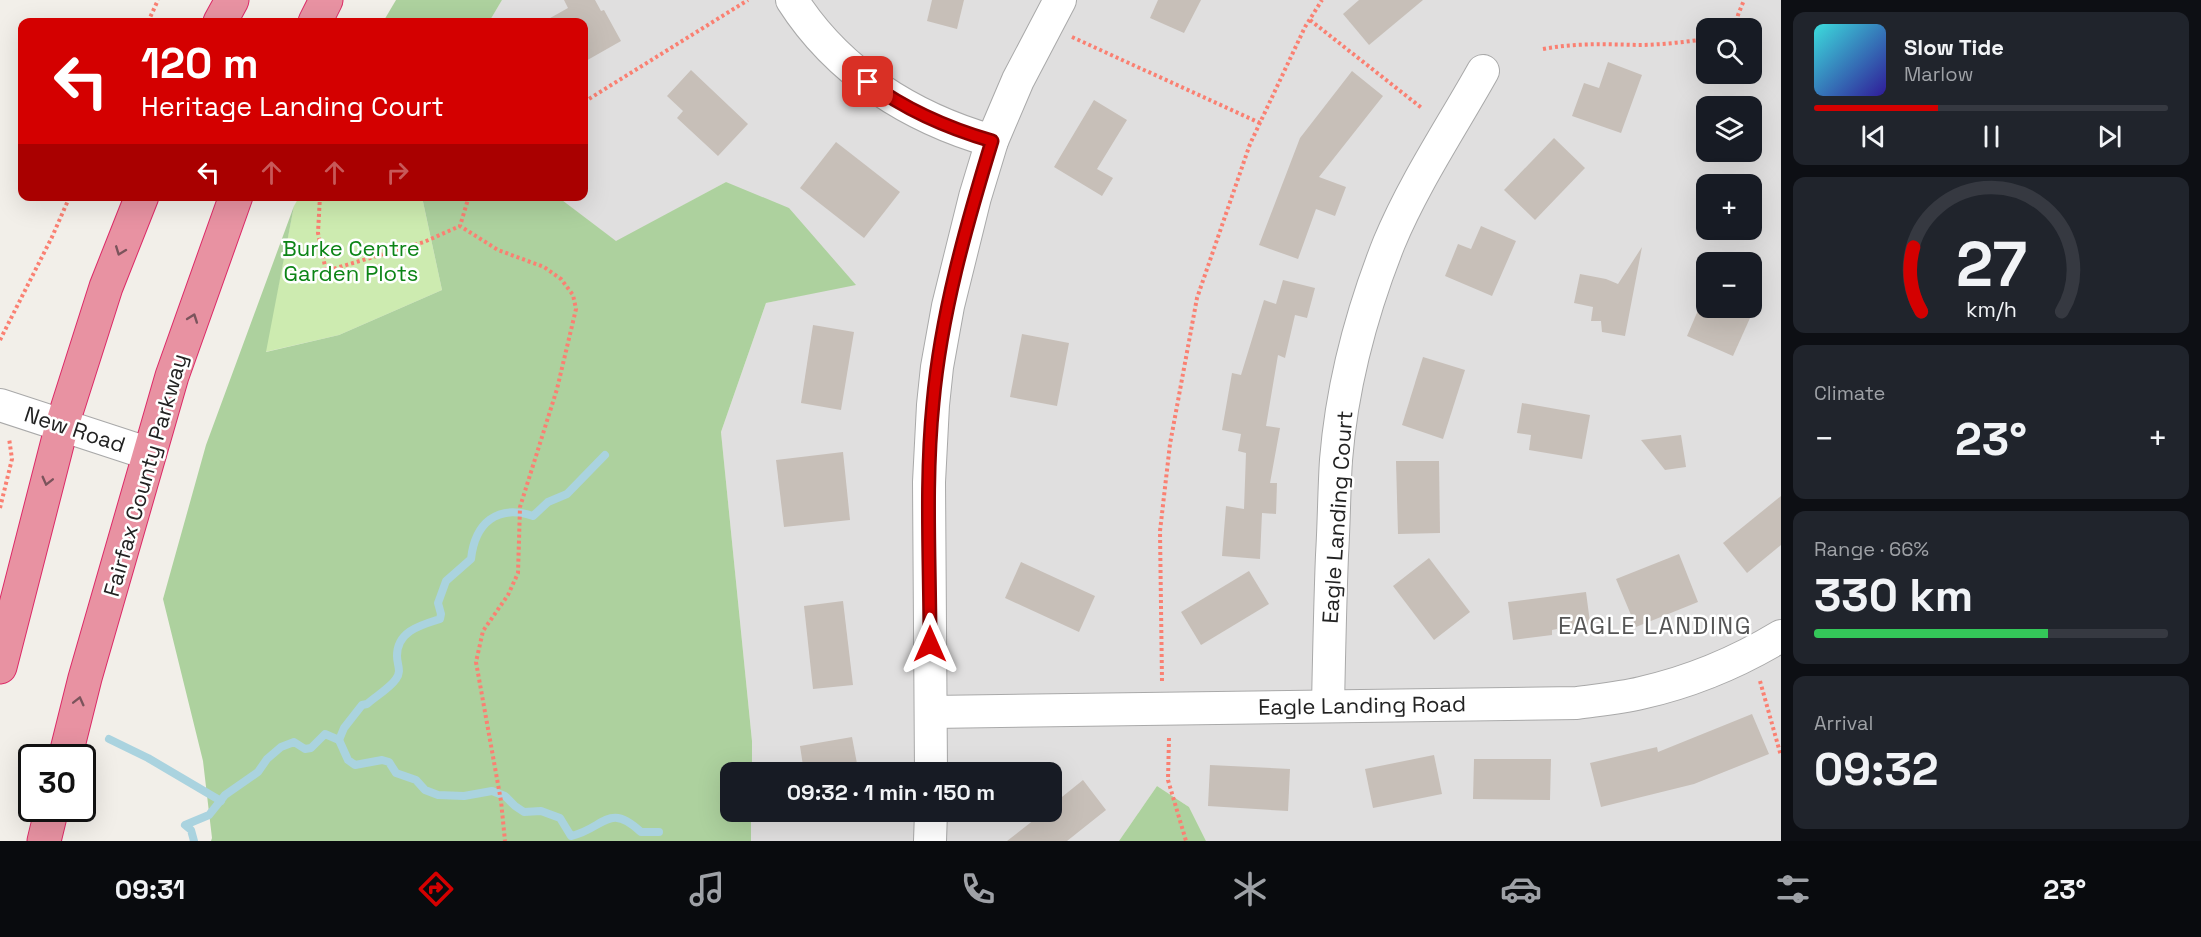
<!DOCTYPE html>
<meta charset="utf-8">
<style>
:root{--surface:#171b24;--page:#20242c;--text:#f1f3f6;--muted:#9ea1a6;--line:#363941;--accent:#d40000}
body{margin:0;font-family:"Space Grotesk",sans-serif;background:var(--page);color:var(--text);height:100vh;display:flex;flex-direction:column;font-size:22px;white-space:nowrap}
*{box-sizing:border-box;margin:0}
p{font-size:20px;color:var(--muted)}
.icon{flex:none;width:33px;height:33px;fill:none;stroke:currentColor;stroke-width:2;stroke-linecap:round;stroke-linejoin:round}
.map{position:relative;flex:1;overflow:hidden}
.drawer{display:flex;flex-direction:column;gap:12px;padding:12px;background:#0d0f14;width:420px}
.drawer>*{flex:none}
.guide{position:absolute;left:18px;top:18px;width:570px;height:183px;border-radius:12px;box-shadow:0 6px 24px #0002;background:#d40000;color:#fff;overflow:hidden}
.tools{position:absolute;left:1696px;top:18px;display:grid;gap:12px}
.tools a{display:grid;place-items:center;width:66px;height:66px;border-radius:12px;background:var(--surface);box-shadow:0 6px 24px #0002;font-size:30px}
.speed{position:absolute;left:18px;top:744px;display:flex;gap:12px;font-size:30px;font-weight:700;text-align:center}
.speed>*{display:grid;place-content:center;width:78px;height:78px;border-radius:50%;background:var(--surface);box-shadow:0 6px 24px #0002;line-height:1}
.speed .limit{border:3px solid #111;border-radius:9px;background:#fff;color:#111}
.pin{position:absolute;display:grid;place-items:center;width:51px;height:51px;color:#fff;margin:-26px;border-radius:12px;box-shadow:0 3px 9px #0006}
.me{position:absolute;width:66px;margin:-33px;rotate:0deg;stroke-linejoin:round;filter:drop-shadow(0 0 4px #0008)}
.turn{display:flex;align-items:center;gap:21px;height:126px;padding:0 24px;font-size:27px}
.turn .icon{width:78px;height:78px;stroke-width:2.5}
.turn b{display:block;font-size:42px;line-height:51px}
.lanes{display:flex;align-items:center;height:57px;padding:0 24px;background:#0003;justify-content:center;gap:30px;direction:ltr}
.lanes .off{opacity:.35}
.big{font-size:45px;font-weight:600;line-height:1.1}
.drawer .widget{flex:1;display:flex;flex-direction:column;justify-content:center;gap:9px;min-width:0;padding:0 21px;border-radius:12px;background:var(--page)}
.drawer .dial{align-items:center;gap:0}
.dial svg{height:156px;overflow:visible;fill:none;stroke:var(--line);stroke-width:7;stroke-linecap:round;text-anchor:middle}
.dial text{fill:var(--text);stroke:none}
.song{display:flex;align-items:center;gap:18px}
.cover{width:72px;height:72px;border-radius:9px;background:linear-gradient(135deg,hsl(180 70% 55%),hsl(250 70% 35%))}
.played{height:6px;border-radius:3px;background:linear-gradient(90deg,var(--accent) 35%,var(--line) 35%)}
.keys{display:flex;justify-content:space-around;direction:ltr}
.heat{display:flex;justify-content:space-between;align-items:center;font-size:33px;direction:ltr}
.charge{height:9px;border-radius:4px;background:linear-gradient(90deg,#34c759 66%,var(--line) 0)}
.trip{position:absolute;left:720px;top:762px;width:342px;height:60px;border-radius:12px;background:var(--surface);box-shadow:0 6px 24px #0002;font-weight:600;line-height:60px;text-align:center}
.tabs{display:flex;height:96px;justify-content:space-around;align-items:center;background:#090b0e;color:var(--muted)}
.tabs .icon{width:42px;height:42px}
.tabs .on{color:var(--accent)}
.tabs b{font-size:27px;color:var(--text)}
main{display:flex;flex:1;min-height:0}
.map>svg:first-child{display:block}
.residential{fill:#e0dfdf;fill-rule:evenodd}
.grass{fill:#cdebb0}
.forest{fill:#add19e}
.lines{fill:none;stroke-linecap:round;stroke-linejoin:round}
.stream{stroke:#aad3df;stroke-width:8}
.building{fill:#c7bfb8}
.minor-casing{stroke:#a9a9a9;stroke-width:34}
.highway-casing{stroke:#dc2a67;stroke-width:35}
.path{stroke:#fa8072;stroke-width:4;stroke-dasharray:3 3;stroke-linecap:butt}
.minor{stroke:#fff;stroke-width:32}
.highway{stroke:#e892a2;stroke-width:33}
.oneway{stroke:#7b545c}
.route-casing{stroke:#8a0000;stroke-width:15}
.route{stroke:#d40000;stroke-width:10}
.labels{text-anchor:middle;stroke-width:5;stroke-linejoin:round;paint-order:stroke}
.park-label{font-size:22px;fill:#0c8416;stroke:#fff}
.street-label{font-size:22px;fill:#222;stroke:#fff}
.neighbourhood-label{font-size:24px;letter-spacing:1.5px;fill:#555;stroke:#fff}
</style>
<main>
<div class="map">
<svg width="1781" height="841" viewBox="0 0 1781 841">
<rect width="100%" height="100%" fill="#f2efe9"/>
<path class="residential" d="M502,0H1781V841H1206L1189,807L1157,786L1119,841H751V812H1052V772H752V741L721,432L766,303L855,284L726,182L616,242L558,197L584,196V22H489ZM1707,28H1752V74H1707ZM1707,106H1752V152H1707ZM1707,184H1752V230H1707ZM1707,262H1752V308H1707Z"/>
<path class="grass" d="M299,197H422L442,290L339,335L265,352L294,206Z"/>
<g class="forest">
<path d="M396,0H502L489,22H383Z"/>
<path d="M726,182L789,208L856,285L766,303L721,432L752,741V772H730V812H751V841H211L212,838L203,761L163,599L206,445L294,206L266,352L339,335L442,290L422,197H558L616,241Z"/>
<path d="M1157,786L1189,807L1206,841H1119Z"/>
</g>
<g class="lines">
<g class="stream">
<path d="M109,739L148,758L221,801"/>
<path d="M339,740L344,728L362,705L367,704C376,696 390,688 396,679C402,671 397,665 397,656C397,631 421,625 440,619L441,614L438,603L446,581L471,559C475,523 497,504 533,516L548,502L567,494L605,455"/>
<path d="M194,841L191,830L185,825L209,815L225,795L258,772L267,759L281,747L294,742L305,749L311,748L325,734L339,740L348,760L355,765L382,760L389,762L396,773L416,780L425,790L438,795L464,796L492,791L505,796L515,806L524,812L541,811L560,818L571,836C604,829 608,801 641,832H659"/>
</g>
</g>
<g class="building">
<path d="M564,0H595L601,11L604,10L621,41L584,62V22H543L568,8Z"/>
<path d="M932,0H964L957,29L927,21Z"/>
<path d="M1158,0H1201L1184,33L1150,18Z"/>
<path d="M1359,0H1423L1369,45L1343,14Z"/>
<path d="M1608,62L1642,75L1621,133L1572,116L1584,83L1599,88Z"/>
<path d="M691,70L748,124L718,156L677,118L683,111L667,96Z"/>
<path d="M1352,71L1383,96L1319,177L1346,187L1335,216L1316,209L1298,259L1259,245L1300,138Z"/>
<path d="M1094,100L1127,120L1097,169L1113,178L1102,196L1054,167Z"/>
<path d="M1554,138L1585,168L1535,220L1504,190Z"/>
<path d="M836,142L900,192L864,238L800,188Z"/>
<path d="M1481,226L1516,241L1492,296L1445,276L1458,244L1471,249Z"/>
<path d="M1642,247L1625,336L1602,332L1601,321H1591L1593,307L1574,303L1580,274L1606,279L1618,284Z"/>
<path d="M1283,280L1315,288L1307,318L1295,315L1285,358L1278,355L1266,426L1280,428L1270,483H1277L1276,514L1262,513L1260,559L1222,556L1226,506L1244,509L1246,453L1238,451L1241,434L1222,430L1232,373L1241,375L1264,300L1276,304Z"/>
<path d="M1699,308H1727L1750,318L1733,356L1687,336Z"/>
<path d="M813,325L854,332L841,410L801,403Z"/>
<path d="M1022,334L1069,343L1057,406L1010,397Z"/>
<path d="M1423,357L1465,370L1443,439L1402,425Z"/>
<path d="M1522,403L1590,415L1582,459L1529,450L1531,435L1517,433Z"/>
<path d="M1681,435L1686,467L1665,470L1641,440Z"/>
<path d="M843,452L850,520L784,527L776,460Z"/>
<path d="M1396,461H1439L1440,533L1398,534Z"/>
<path d="M1781,496V545L1747,573L1723,543Z"/>
<path d="M1679,554L1698,602L1636,627L1616,579Z"/>
<path d="M1429,558L1470,612L1434,640L1393,586Z"/>
<path d="M1021,562L1095,596L1079,632L1005,598Z"/>
<path d="M1249,571L1269,604L1201,645L1181,612Z"/>
<path d="M1586,592L1591,630L1558,634L1557,629L1552,630V635L1513,640L1508,602Z"/>
<path d="M843,601L853,685L813,689L804,606Z"/>
<path d="M1752,714L1769,754L1694,784L1601,807L1590,763L1657,747L1658,752Z"/>
<path d="M852,737L858,769L841,772H804L800,746Z"/>
<path d="M1434,755L1442,794L1373,808L1365,769Z"/>
<path d="M1474,759H1551L1550,800L1473,799Z"/>
<path d="M1210,765L1290,769L1288,811L1208,806Z"/>
<path d="M1083,780L1106,810L1067,841H1007L1044,812H1052V805Z"/>
</g>
<g class="lines">
<defs>
<g id="minor">
<path d="M792,0C838,72 911,118 992,141"/>
<path d="M0,405L150,454"/>
<path d="M1328,706C1329,656 1330,606 1332,555C1334,524 1334,491 1336,460C1342,386 1362,311 1389,243C1414,183 1451,128 1483,71"/>
<path d="M931,712L1577,703C1598,700 1620,698 1641,693C1690,682 1738,662 1781,636"/>
<path d="M931,772L929,482L933,405L937,367L948,306L975,197L992,141L1018,80L1060,0"/>
<path d="M930,841L931,812"/>
</g>
<g id="highway">
<path d="M220,22L232,0"/>
<path d="M315,22L326,0"/>
<path d="M0,667L62,425L106,287L142,196"/>
<path d="M65,758L85,678L172,376L236,196"/>
<path d="M44,841L52,808"/>
</g>
</defs>
<use href="#minor" class="minor-casing"/>
<use href="#highway" class="highway-casing"/>
<g class="path">
<path d="M1310,20L1423,109"/>
<path d="M148,22L158,0"/>
<path d="M1736,28L1738,15L1744,0"/>
<path d="M1072,37L1260,123"/>
<path d="M1543,49C1575,43 1605,44 1637,45C1660,45 1684,42 1707,39"/>
<path d="M584,102L748,0"/>
<path d="M320,196L318,233L326,271L424,242L460,226"/>
<path d="M469,196L460,226L498,250L544,267L561,279L573,295L576,309L557,389L520,507L518,573L508,595L483,631L476,662L501,801L505,841"/>
<path d="M0,340L52,237L70,196"/>
<path d="M0,508L12,459L9,438"/>
<path d="M1162,681L1160,531L1170,444L1197,298L1250,144L1305,27L1322,0"/>
<path d="M1760,681L1781,756"/>
<path d="M1169,738L1168,780L1186,841"/>
</g>
<use href="#minor" class="minor"/>
<use href="#highway" class="highway"/>
</g>
<defs><path id="oneway-chevron" d="M-2-3.5L2.5 0L-2 3.5" fill="none" stroke-width="1.6" stroke-linecap="round" stroke-linejoin="round" transform="scale(1.5)"/></defs>
<g class="oneway">
<use href="#oneway-chevron" transform="translate(120 251) rotate(111)"/>
<use href="#oneway-chevron" transform="translate(193 318) rotate(-70)"/>
<use href="#oneway-chevron" transform="translate(47 481) rotate(104)"/>
<use href="#oneway-chevron" transform="translate(79 701) rotate(-76)"/>
</g>
<g class="lines">
<defs>
<path id="route" d="M868,82C906,110 947,128 992,141C966,226 941,314 933,403C925,482 930,563 930,644"/>
</defs>
<use href="#route" class="route-casing"/>
<use href="#route" class="route"/>
</g>
<g class="labels">
<g class="park-label">
<text x="351" y="256">Burke Centre<tspan x="351" dy="25">Garden Plots</tspan></text>
</g>
<g class="street-label">
<text transform="translate(75 429) rotate(18)" y="8">New Road</text>
<text transform="translate(145 475) rotate(-74)" y="8">Fairfax County Parkway</text>
<text transform="translate(1337 517) rotate(-86)" y="8">Eagle Landing Court</text>
<text transform="translate(1362 705) rotate(-1)" y="8">Eagle Landing Road</text>
</g>
<g class="neighbourhood-label">
<text x="1655" y="634">EAGLE LANDING</text>
</g>
</g>
</svg>
<div class="tools">
<a><svg class="icon" aria-label="search" viewBox="0 0 24 24"><circle cx="10" cy="10" r="6"/><path d="M15 15l6 6"/></svg></a>
<a><svg class="icon" aria-label="layers" viewBox="0 0 24 24"><path d="M12 4l9 5-9 5-9-5zM3 14l9 5 9-5"/></svg></a>
<a>+</a>
<a>−</a>
</div>
<div class="speed"><div class="limit">30</div></div>
<div class="pin" style="left:868px;top:82px;background:#d93025"><svg class="icon" aria-label="arrive" viewBox="0 0 24 24"><path d="M6 21V4h12l-3 4 3 4H6"/></svg></div>
<svg class="me" style="left:930px;top:644px" viewBox="-20 -20 40 40"><path d="M0-17L14 15 0 8-14 15z" fill="#d40000" stroke="#fff" stroke-width="4"/></svg>
<div class="trip">09:32 · 1 min · 150 m</div>
<div class="guide">
<div class="turn"><svg class="icon" aria-label="left" viewBox="0 0 24 24"><path d="M17 20v-9H6M10 6l-5 5 5 5"/></svg><div><b>120 m</b>Heritage Landing Court</div></div>
<div class="lanes"><svg class="icon" aria-label="left" viewBox="0 0 24 24"><path d="M17 20v-9H6M10 6l-5 5 5 5"/></svg><svg class="icon off" aria-label="ahead" viewBox="0 0 24 24"><path d="M12 20V5M6 11l6-6 6 6"/></svg><svg class="icon off" aria-label="ahead" viewBox="0 0 24 24"><path d="M12 20V5M6 11l6-6 6 6"/></svg><svg class="icon off" aria-label="right" viewBox="0 0 24 24"><path d="M7 20v-9h11M14 6l5 5-5 5"/></svg></div>
</div>
</div>
<section class="drawer">
<div class="widget">
<div class="song"><i class="cover"></i><div><b>Slow Tide</b><p>Marlow</p></div></div>
<div class="played"></div>
<div class="keys"><svg class="icon" aria-label="previous" viewBox="0 0 24 24"><path d="M18 5L8 12l10 7zM5 5v14"/></svg><svg class="icon" aria-label="pause" viewBox="0 0 24 24"><path d="M8 5v14M16 5v14"/></svg><svg class="icon" aria-label="next" viewBox="0 0 24 24"><path d="M6 5l10 7-10 7zM19 5v14"/></svg></div>
</div>
<div class="widget dial"><svg viewBox="0 0 100 80">
<path d="M14 69A42 42 0 1 1 86 69"/>
<path d="M14 69A42 42 0 0 1 10 36" stroke="#d40000"/>
<text x="50" y="56" font-size="32" font-weight="700">27</text>
<text x="50" y="72" font-size="11">km/h</text>
</svg></div>
<div class="widget"><p>Climate</p>
<div class="heat"><a>−</a><b class="big">23°</b><a>+</a></div>
</div>
<div class="widget"><p>Range · 66%</p><b class="big">330 km</b><div class="charge"></div></div>
<div class="widget"><p>Arrival</p><b class="big">09:32</b></div>
</section>
</main>
<nav class="tabs">
<b>09:31</b>
<svg class="icon on" aria-label="directions" viewBox="0 0 24 24"><path d="M12 3l9 9-9 9-9-9zM9 14v-3h6M13 9l2 2-2 2"/></svg>
<svg class="icon" aria-label="music" viewBox="0 0 24 24"><path d="M9 18V5l10-2v13"/><circle cx="6" cy="18" r="3"/><circle cx="16" cy="16" r="3"/></svg>
<svg class="icon" aria-label="phone" viewBox="0 0 24 24"><path d="M5 4h4l2 5-3 2q2 4 5 5l2-3 5 2v4C11 20 4 13 5 4z"/></svg>
<svg class="icon" aria-label="climate" viewBox="0 0 24 24"><path d="M12 3v18M4 7l16 10M4 17L20 7"/></svg>
<svg class="icon" aria-label="car" viewBox="0 0 24 24"><path d="M5 17H2v-5l4-1 3-4h7l3 4 3 1v5h-3M9 17h6M6 11h13"/><circle cx="7" cy="17" r="2"/><circle cx="17" cy="17" r="2"/></svg>
<svg class="icon" aria-label="filters" viewBox="0 0 24 24"><path d="M4 7h16M4 17h16"/><circle cx="9" cy="7" r="2"/><circle cx="15" cy="17" r="2"/></svg>
<b>23°</b>
</nav>
